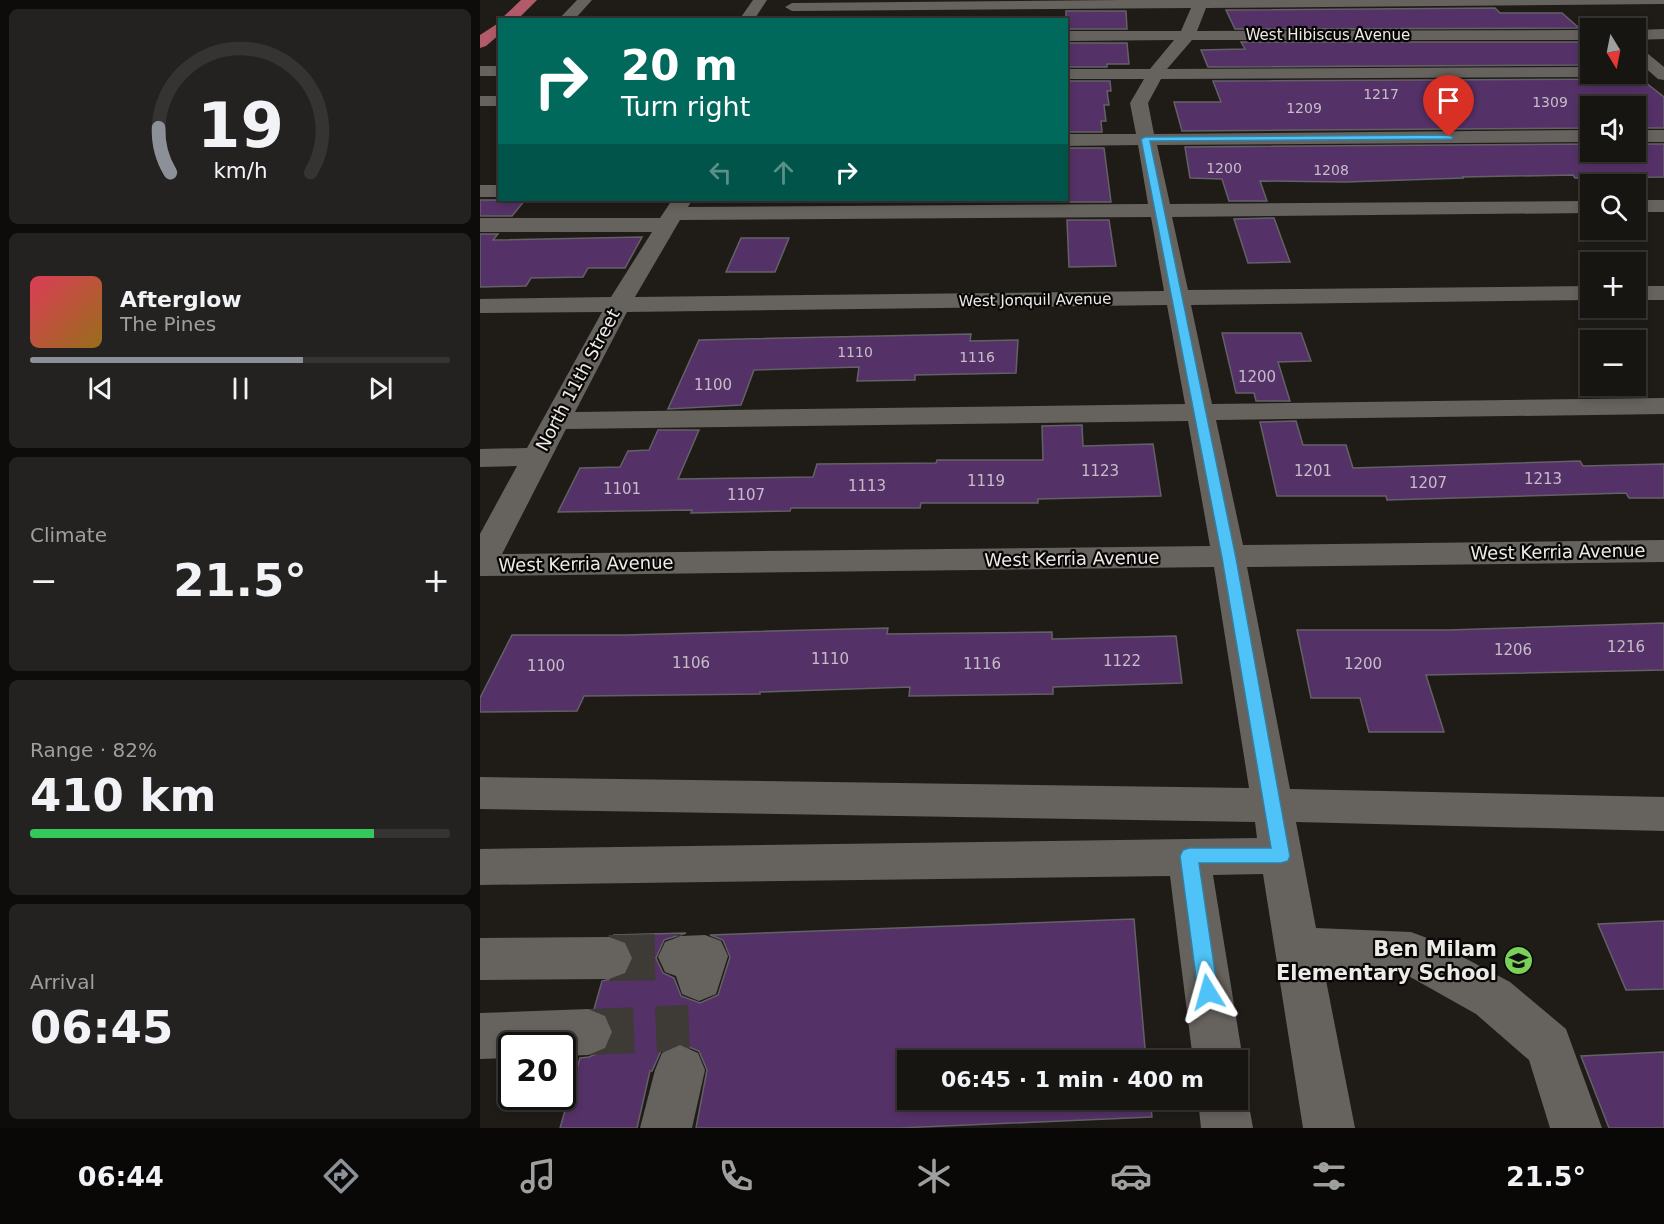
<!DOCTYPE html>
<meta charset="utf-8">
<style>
:root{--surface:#171512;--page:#242220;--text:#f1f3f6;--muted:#9e9f9f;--line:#363432;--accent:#8c9099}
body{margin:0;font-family:"DejaVu Sans",sans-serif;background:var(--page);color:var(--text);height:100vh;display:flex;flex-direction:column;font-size:22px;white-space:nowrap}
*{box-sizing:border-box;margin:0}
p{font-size:20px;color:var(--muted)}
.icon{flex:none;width:33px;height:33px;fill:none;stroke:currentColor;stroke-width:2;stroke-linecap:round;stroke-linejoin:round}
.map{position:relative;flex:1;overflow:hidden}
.sheet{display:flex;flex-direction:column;gap:9px;padding:9px;background:#0d0c0a;width:480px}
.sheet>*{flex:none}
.hud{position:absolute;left:18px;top:18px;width:570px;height:183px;border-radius:0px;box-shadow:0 3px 9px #0003,0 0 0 2px var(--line);background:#00695c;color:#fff;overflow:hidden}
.needle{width:39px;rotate:170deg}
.fabs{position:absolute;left:1100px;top:18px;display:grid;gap:12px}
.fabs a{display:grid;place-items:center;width:66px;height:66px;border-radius:0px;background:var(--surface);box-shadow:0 3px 9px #0003,0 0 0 2px var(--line);font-size:30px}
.speed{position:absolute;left:18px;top:1032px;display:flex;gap:12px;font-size:30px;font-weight:700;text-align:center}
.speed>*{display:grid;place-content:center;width:78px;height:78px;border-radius:50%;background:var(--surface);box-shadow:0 3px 9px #0003,0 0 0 2px var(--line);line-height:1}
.speed .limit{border:3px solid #111;border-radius:9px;background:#fff;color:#111}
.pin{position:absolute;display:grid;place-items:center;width:51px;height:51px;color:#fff;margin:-62px -26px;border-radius:50% 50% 50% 0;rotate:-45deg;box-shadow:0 0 6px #0007}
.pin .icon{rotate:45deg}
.me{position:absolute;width:66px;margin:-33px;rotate:352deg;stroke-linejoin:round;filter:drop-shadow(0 0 4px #0008)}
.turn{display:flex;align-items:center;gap:21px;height:126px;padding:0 24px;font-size:27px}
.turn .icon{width:78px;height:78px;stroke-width:2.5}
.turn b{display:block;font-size:42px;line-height:51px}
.lanes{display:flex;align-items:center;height:57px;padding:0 24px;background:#0003;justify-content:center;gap:30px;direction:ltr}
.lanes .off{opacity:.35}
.big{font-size:45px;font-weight:700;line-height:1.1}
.sheet .card{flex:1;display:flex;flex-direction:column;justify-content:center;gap:9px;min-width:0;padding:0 21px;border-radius:9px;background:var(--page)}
.sheet .dial{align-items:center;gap:0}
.dial svg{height:156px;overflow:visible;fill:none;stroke:var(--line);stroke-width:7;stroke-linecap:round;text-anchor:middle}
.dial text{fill:var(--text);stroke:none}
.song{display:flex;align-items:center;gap:18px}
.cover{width:72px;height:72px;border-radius:9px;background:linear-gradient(135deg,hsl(350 70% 55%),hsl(40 70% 35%))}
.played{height:6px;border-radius:3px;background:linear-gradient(90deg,var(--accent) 65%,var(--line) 65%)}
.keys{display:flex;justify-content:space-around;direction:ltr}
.heat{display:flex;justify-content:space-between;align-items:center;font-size:33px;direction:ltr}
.charge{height:9px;border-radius:4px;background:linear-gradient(90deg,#34c759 82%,var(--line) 0)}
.trip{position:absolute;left:417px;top:1050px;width:351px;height:60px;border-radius:0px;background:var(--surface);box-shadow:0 3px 9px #0003,0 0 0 2px var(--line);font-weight:700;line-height:60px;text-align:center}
.menu{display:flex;height:96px;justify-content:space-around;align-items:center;background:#090807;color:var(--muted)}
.menu .icon{width:42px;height:42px}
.menu .active{color:var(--accent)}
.menu b{font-size:27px;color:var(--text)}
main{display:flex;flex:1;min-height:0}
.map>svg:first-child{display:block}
.building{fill:#543167;stroke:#646166;stroke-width:1.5}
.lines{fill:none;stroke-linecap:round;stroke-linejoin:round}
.minor-tunnel{stroke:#3e3b37;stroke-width:46;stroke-dasharray:46 22;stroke-linecap:butt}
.minor{fill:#66625d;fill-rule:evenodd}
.major{fill:#b25b6a;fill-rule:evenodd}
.route{fill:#4fc3f7;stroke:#337fa1;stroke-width:1.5}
.labels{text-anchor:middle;stroke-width:4.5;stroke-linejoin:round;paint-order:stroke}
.far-number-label{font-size:14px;fill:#c7bcc8}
.far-street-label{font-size:15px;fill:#edebe8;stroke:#080705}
.number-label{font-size:15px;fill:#c7bcc8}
.street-label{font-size:18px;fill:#edebe8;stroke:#080705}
.near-poi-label{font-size:21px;font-weight:bold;fill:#edebe8;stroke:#080705;text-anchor:end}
</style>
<main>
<section class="sheet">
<div class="card dial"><svg viewBox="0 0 100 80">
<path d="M14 69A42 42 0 1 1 86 69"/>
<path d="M14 69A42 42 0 0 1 8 46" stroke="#8c9099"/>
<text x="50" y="56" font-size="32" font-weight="700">19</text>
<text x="50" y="72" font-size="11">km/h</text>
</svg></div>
<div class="card">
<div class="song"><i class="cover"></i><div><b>Afterglow</b><p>The Pines</p></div></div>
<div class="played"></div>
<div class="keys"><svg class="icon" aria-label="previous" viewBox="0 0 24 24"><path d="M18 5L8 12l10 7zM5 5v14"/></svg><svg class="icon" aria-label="pause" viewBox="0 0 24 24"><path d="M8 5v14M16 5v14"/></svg><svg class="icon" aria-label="next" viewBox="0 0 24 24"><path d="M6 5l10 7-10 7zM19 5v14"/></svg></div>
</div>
<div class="card"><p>Climate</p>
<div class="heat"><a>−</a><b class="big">21.5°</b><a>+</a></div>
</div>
<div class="card"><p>Range · 82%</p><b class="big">410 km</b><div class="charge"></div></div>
<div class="card"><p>Arrival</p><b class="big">06:45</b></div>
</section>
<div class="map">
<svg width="1184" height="1128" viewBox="0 0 1184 1128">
<rect width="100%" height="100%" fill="#1f1c18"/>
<g class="building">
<path d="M1015,8L1020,13H1082L1099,28L755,29L746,10Z"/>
<path d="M586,11H646L647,29H586Z"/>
<path d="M761,42H1110V65L728,67L721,50L765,49Z"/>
<path d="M586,43H647L649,64H627V67H586Z"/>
<path d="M1161,79L1184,97V128H1155V106H1110V128L702,131L694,102H741L733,81Z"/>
<path d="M586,81H630L631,91H627L629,105H624L626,121H621L622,132H586Z"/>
<path d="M1110,144V152H1155V144H1184V177L1095,178L1093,175L982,177L984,178L866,182L780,181L787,201H749L742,179L710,178L705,147Z"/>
<path d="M586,148H624L631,202H586Z"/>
<path d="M0,200H45L32,216H0Z"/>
<path d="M794,218L810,262L768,263L754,219Z"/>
<path d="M587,220H629L636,266L589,267Z"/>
<path d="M0,234H18L13,240L162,237L145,268H108L103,277L51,278L46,286L0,287Z"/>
<path d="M261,238H309L295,272H246Z"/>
<path d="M742,333H821L831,361L798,362L810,401H776L774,393H756Z"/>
<path d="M491,334L490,341L538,340L536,373L435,375V380L377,381L379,367L274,370L261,405L188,409L219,340Z"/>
<path d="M816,421L823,445H866L873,468L1100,461L1103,466L1184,464V498H1149L1146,493L907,500L906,496H797L780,422Z"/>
<path d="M602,425L603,446L673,444L681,496L558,499V503H441L440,508H311L310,511L211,513L212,510L78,512L100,468L140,467L148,451L169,450L178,430H219L198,479L333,477L337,464L456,463L457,460H563L562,426Z"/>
<path d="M1184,623V670L946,675L964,732H889L880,698H831L817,630H969Z"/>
<path d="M408,628L407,634L572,632V639L696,636L702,683L573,687V694L429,696L430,687L280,692V694L104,696L97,711L0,712V698L32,635H145Z"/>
<path d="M654,919L666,1060H428V1100H670L672,1117L419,1128H216L227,1070L219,1051L199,1043L181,1051L172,1071H170L157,1128H80L100,1058L109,1057L126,1050L134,1033L127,1015L114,1009L122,981L146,975L154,959L147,942L135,935L206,933L184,940L176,958L183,973L194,978L201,996L220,1003L238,995L250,957L243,940L230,935Z"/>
<path d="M1184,921V989L1146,990L1118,924Z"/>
<path d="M1184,1052V1128H1129L1101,1056Z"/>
</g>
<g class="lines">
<g class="minor-tunnel">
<path d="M129,958L201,957"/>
<path d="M108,1032L209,1028"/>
</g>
<g class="minor">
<path d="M97,0H112L94,20H78Z"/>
<path d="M273,0H287L274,20H259Z"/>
<path d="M640,0H1184V4L726,8L717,31L1110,30V40H712L687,69L1110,67V74H1117L1110,77L681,79L668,103L674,134L1110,130V142L677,145L690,204L1110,201V213L692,217L708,290L1110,286V300L711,305L732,404L1184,398V414L736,420L763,545L1184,540V562L767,567L810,789L1184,797V831L816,822L836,928L931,932L947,938L1030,982L1086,1029L1122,1128H1070L1049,1060L996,1014L925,974L844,970L875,1128H823L783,874L733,875L763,1060L758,1072V1060H713L690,876L0,885V849L777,838L775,822L0,809V777L769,788L734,567L0,576V534L37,466L0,467V449L47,448L122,312L0,313V299L131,297L172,232H0V218H180L192,200H212L208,207L668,204L658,145L586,146V134H656L650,103L664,79H586V69H670L694,40L586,41V31H701L711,8L312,11L305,7L312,3ZM671,217L684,291L155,297L200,220ZM687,305L705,404L95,412L147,312ZM708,421L730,546L22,554L86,429Z"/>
<path d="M1184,29V39L1155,40V30Z"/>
<path d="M1155,46L1161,48L1184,67V80L1178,79L1155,59Z"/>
<rect x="0" y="66" width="20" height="10"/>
<rect x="0" y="96" width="20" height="10"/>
<rect x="1155" y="130" width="29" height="12"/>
<rect x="0" y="185" width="20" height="12"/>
<rect x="1155" y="200" width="29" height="12"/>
<rect x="1155" y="286" width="29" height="14"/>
<path d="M225,935L241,941L248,956L236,994L219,1001L202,994L196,976L185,972L178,957L185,942L201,936Z"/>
<path d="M129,937L145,943L152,958L145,973L129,979L0,980V938Z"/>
<path d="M108,1009L125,1016L132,1032L125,1048L108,1055L82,1056V1046H32V1058L0,1059V1013Z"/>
<path d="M200,1045L218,1053L225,1070L212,1128H160L175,1070L182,1053Z"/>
<path d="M758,1081L761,1082L768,1100L773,1128H721L718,1100H758Z"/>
</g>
<g class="major">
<path d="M41,0H57L37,20H20Z"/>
<path d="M20,22V34L6,46L0,48V35Z"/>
</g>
</g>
<path class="route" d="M969,135L973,137L972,139L670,141L756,558L810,856L808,861L801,863H719L738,992L735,999L728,1001L721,999L718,992L700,856L703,850L709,848H791L742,558L661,139L665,137Z"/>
<defs>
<symbol id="school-disc" viewBox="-11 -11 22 22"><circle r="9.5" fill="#79d158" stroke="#080705"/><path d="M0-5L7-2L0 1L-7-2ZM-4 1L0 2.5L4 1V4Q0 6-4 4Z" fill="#111"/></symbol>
</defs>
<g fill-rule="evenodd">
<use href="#school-disc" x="1022" y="944" width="33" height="33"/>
</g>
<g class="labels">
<g class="far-number-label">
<text x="901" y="99">1217</text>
<text x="1070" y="107">1309</text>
<text x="824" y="113">1209</text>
<text x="744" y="173">1200</text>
<text x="851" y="175">1208</text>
<text x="375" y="357">1110</text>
<text x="497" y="362">1116</text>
</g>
<g class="far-street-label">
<text x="848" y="40">West Hibiscus Avenue</text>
<text transform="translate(555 300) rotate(-1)" y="5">West Jonquil Avenue</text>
</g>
<g class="number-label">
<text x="777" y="382">1200</text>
<text x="233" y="390">1100</text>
<text x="620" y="476">1123</text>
<text x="833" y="476">1201</text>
<text x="1063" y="484">1213</text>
<text x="506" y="486">1119</text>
<text x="948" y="488">1207</text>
<text x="387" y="491">1113</text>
<text x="142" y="494">1101</text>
<text x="266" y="500">1107</text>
<text x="1146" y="652">1216</text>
<text x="1033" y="655">1206</text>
<text x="350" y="664">1110</text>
<text x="642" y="666">1122</text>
<text x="211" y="668">1106</text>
<text x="502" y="669">1116</text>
<text x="883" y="669">1200</text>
<text x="66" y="671">1100</text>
</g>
<g class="street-label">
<text transform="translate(98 380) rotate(-62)" y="6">North 11th Street</text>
<text transform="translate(1078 552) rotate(-1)" y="6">West Kerria Avenue</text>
<text transform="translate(592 559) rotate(-1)" y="6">West Kerria Avenue</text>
<text transform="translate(106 564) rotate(-1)" y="6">West Kerria Avenue</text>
</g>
<g class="near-poi-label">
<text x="1017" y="956">Ben Milam<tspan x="1017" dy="24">Elementary School</tspan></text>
</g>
</g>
</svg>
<div class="fabs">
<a><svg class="needle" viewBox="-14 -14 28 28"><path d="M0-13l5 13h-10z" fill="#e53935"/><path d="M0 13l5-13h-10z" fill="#9e9f9f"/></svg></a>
<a><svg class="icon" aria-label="sound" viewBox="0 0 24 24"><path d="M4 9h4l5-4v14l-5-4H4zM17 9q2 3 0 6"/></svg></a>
<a><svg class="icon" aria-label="search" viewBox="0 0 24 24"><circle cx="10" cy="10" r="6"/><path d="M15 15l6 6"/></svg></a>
<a>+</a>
<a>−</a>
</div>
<div class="speed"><div class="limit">20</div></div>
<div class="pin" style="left:969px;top:137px;background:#d93025"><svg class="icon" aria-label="arrive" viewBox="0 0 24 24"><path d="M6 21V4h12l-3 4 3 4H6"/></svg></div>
<svg class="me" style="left:728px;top:992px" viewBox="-20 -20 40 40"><path d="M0-17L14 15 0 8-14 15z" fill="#4fc3f7" stroke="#fff" stroke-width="4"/></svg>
<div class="trip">06:45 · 1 min · 400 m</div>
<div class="hud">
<div class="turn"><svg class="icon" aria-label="right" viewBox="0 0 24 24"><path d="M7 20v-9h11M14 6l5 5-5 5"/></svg><div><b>20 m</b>Turn right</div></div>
<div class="lanes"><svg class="icon off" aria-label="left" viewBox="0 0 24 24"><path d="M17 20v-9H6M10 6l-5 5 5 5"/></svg><svg class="icon off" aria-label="ahead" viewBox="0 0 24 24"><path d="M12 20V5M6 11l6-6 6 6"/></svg><svg class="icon" aria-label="right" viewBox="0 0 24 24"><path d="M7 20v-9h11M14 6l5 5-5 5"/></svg></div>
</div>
</div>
</main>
<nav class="menu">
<b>06:44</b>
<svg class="icon active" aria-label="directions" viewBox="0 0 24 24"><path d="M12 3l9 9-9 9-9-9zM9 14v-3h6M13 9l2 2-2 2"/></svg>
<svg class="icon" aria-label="music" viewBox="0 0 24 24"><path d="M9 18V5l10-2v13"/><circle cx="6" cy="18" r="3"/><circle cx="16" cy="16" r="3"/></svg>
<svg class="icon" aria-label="phone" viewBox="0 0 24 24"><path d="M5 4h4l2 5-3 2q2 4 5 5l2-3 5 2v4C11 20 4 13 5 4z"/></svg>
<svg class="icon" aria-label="climate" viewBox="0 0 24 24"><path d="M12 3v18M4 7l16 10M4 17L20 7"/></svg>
<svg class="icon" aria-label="car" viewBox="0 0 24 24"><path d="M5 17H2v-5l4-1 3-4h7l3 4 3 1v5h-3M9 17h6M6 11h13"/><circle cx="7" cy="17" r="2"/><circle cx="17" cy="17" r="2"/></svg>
<svg class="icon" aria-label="filters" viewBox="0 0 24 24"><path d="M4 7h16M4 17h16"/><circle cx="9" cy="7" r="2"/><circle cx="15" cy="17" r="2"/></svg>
<b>21.5°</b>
</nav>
